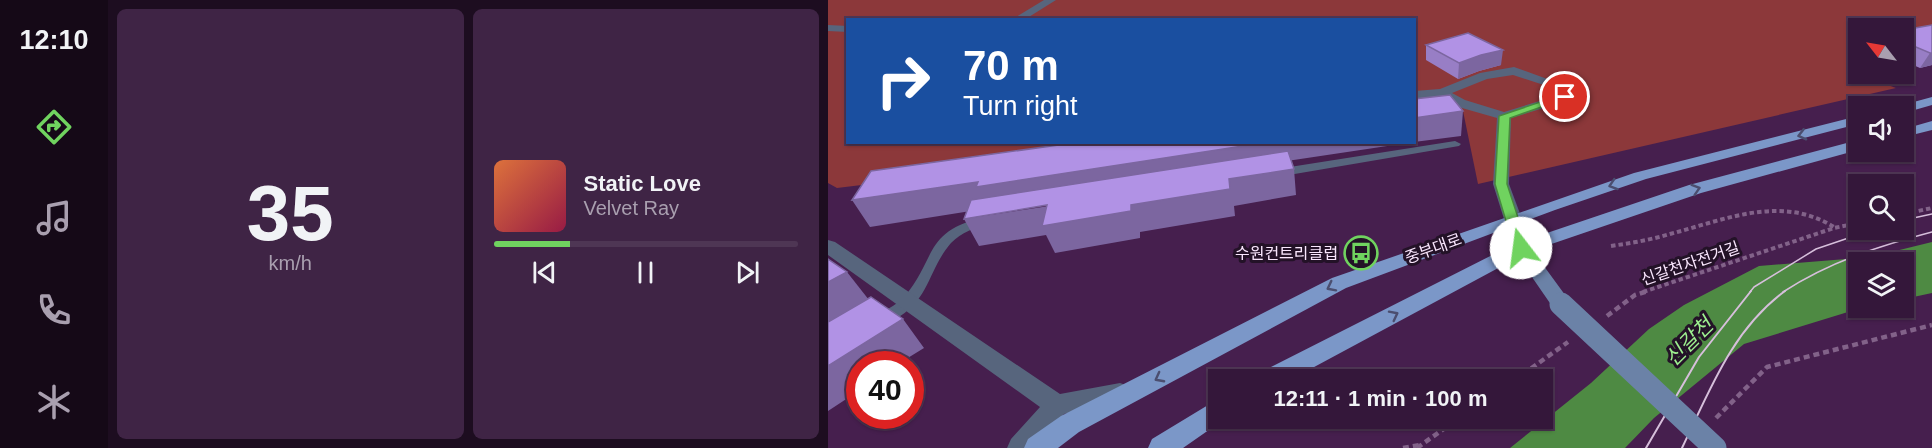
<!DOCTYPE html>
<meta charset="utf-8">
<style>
:root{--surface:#34173a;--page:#3f2445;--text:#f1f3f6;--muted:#a99faf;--line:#4e3654;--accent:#70d35f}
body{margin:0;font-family:Arial,"Noto Sans KR",sans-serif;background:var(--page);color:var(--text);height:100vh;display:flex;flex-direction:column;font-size:22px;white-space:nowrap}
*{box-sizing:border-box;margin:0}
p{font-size:20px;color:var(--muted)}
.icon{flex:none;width:33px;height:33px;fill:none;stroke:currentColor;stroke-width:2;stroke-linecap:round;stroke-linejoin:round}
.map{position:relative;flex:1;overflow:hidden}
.side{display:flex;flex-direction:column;gap:9px;padding:9px;background:#1d0d20;width:720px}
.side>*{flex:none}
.guide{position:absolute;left:18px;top:18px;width:570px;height:126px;border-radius:0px;box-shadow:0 2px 4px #0004,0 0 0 2px var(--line);background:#1a4fa0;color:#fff;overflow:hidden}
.needle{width:39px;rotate:301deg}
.buttons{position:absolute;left:1020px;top:18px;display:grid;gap:12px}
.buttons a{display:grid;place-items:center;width:66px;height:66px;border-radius:0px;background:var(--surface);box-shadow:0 2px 4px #0004,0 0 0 2px var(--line);font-size:30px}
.speed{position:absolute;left:18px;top:351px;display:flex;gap:12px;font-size:30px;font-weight:700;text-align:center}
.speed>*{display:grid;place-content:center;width:78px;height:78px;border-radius:50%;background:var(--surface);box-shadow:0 2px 4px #0004,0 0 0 2px var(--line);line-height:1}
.speed .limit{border:9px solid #d22;background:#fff;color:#111}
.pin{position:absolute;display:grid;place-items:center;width:51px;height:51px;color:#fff;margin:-26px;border:3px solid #fff;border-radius:50%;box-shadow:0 2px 6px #0007}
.me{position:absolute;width:66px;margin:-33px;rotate:345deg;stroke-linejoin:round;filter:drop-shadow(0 0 4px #0008)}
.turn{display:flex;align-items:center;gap:21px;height:126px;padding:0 18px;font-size:27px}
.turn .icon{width:78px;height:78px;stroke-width:2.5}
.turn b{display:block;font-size:42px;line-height:51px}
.side .widget{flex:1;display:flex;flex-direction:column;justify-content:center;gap:9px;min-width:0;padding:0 21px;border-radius:9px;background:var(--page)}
.side .dial{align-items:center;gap:0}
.dial b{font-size:78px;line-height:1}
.song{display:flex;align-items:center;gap:18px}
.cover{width:72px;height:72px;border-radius:9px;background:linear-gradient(135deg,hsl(20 70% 55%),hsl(340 70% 35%))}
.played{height:6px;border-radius:3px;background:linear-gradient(90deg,var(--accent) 25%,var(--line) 25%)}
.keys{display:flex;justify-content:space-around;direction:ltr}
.side .tiles{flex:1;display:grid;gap:9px;grid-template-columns:repeat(2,1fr)}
.trip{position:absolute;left:380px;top:369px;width:345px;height:60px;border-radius:0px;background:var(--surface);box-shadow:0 2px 4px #0004,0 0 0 2px var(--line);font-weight:700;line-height:60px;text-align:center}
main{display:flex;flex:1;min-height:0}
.dock{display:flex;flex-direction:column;width:108px;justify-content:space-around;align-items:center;background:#150917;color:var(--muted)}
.dock .icon{width:42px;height:42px}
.dock .selected{color:var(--accent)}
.dock b{font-size:27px;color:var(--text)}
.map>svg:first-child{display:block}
.green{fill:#8c383a}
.water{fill:#4e8a43}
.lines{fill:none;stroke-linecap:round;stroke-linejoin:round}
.path-far1{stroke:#826289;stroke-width:4;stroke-dasharray:4.5 3;stroke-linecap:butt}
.path{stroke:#826289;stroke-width:4.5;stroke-dasharray:6 4;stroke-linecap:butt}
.lane{fill:#57657d;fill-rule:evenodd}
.street{fill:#57657d;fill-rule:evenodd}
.secondary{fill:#6b82a7;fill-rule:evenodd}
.primary{fill:#7b97c8;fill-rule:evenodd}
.tram-far1{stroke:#d6bfdb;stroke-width:1.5}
.tram{stroke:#d6bfdb;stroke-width:2}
.secondary-bridge{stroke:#6b82a7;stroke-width:23}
.wall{fill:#987ec5}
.shaded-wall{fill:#7c66a0}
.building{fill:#b192e5;stroke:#7c66a0;stroke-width:1.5}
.oneway{stroke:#4b4e6f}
.route{fill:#70d35f;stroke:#49893e;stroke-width:1.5}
.labels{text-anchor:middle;stroke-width:6;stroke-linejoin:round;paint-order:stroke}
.street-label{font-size:16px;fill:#fae7fe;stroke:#231227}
.poi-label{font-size:16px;fill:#fae7fe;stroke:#231227;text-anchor:end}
.near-water-label{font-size:21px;font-style:italic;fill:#9def8f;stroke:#231227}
</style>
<main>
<nav class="dock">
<b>12:10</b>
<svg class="icon selected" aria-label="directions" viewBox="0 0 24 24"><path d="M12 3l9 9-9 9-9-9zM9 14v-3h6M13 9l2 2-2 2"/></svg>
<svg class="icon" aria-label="music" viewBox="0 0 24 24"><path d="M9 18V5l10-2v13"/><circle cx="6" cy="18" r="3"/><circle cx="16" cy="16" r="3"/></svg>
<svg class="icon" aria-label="phone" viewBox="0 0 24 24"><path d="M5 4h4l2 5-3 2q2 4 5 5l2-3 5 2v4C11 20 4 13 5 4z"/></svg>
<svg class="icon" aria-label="climate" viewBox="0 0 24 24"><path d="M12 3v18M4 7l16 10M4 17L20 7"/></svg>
</nav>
<section class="side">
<div class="tiles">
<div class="widget dial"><b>35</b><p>km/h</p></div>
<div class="widget">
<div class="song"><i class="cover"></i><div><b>Static Love</b><p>Velvet Ray</p></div></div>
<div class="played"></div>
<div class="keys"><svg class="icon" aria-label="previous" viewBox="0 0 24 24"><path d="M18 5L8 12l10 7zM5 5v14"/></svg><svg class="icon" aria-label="pause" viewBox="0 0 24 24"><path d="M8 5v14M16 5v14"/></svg><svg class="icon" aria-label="next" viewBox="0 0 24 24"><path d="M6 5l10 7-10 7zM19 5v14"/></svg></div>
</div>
</div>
</section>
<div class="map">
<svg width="1104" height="448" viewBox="0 0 1104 448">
<rect width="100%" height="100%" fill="#461f4e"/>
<path class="green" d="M0,0H1104V37L1076,41V28H1030V49L1018,51L1022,67L1030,74L1068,88L650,184L635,111L587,117L586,20H20V142L381,143L9,188L0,183Z"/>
<path class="water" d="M1104,242V293L1076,299V262H1030V308H1033L916,344L826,418L797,448H682L763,383L821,329L856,305L931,266L1043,257Z"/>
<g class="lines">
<g class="path-far1">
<path d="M1076,214L1104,208"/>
<path d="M783,246C803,243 822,240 842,234C896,220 953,194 1006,227"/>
<path d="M815,292L1006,228L1030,223"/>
</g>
<g class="path">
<path d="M779,316L807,295L820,291"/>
<path d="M687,380L740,342"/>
<path d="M888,418L939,367L1104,325"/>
<path d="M575,448L592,445"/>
<path d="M589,448L631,418"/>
</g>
<g class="lane">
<path d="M627,141L633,144L631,146L449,177L443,173L449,169Z"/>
<path d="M155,217L160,218L162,221L160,224C146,228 134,232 123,243C99,271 103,299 66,320C58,324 53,328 44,325L42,321L44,317C55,311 68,306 76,297C109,259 94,233 155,217Z"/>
</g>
<g class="street">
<path d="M216,0H228L196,20H183Z"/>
<path d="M0,25L20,26V32L0,31Z"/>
<path d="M686,67L744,88L742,100L683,118L681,184L694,219L685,225L676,219L665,184L669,118L627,106L612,97L586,99V91L612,89L652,73ZM685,75L731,90V95L676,112L637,100L624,93L659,79Z"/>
<path d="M0,240L7,242L232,394L292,383L301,386L304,393L301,400L236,414L208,448H179L183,439L212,407L0,255Z"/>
</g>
<path class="secondary" d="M685,213L694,219L702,247L740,299L743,304L740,309L733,312L726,309L684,248L676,219Z"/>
<g class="primary">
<path d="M1104,97V105L1076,113V106H1071Z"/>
<path d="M1030,116V124L818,179L727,210L518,288L251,432L230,448H196L200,439L233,416L504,278L806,173Z"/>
<path d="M1104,121V130L1076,137V129Z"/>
<path d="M1030,140V150L873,193L700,252L462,380H427L431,373L686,244L861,185Z"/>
<path d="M390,399V418H398L355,448H320L324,439Z"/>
</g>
<g class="tram-far1">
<path d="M1076,220L1104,214"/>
<path d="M922,292L926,287L988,249L1044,230"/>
<path d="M955,292C1001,262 1051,246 1104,232"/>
</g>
<g class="tram">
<path d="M818,448L871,357L923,291"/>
<path d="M854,448C882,390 904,330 957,291"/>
</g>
<path class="secondary-bridge" d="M733,304L887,448"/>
</g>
<g class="wall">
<path d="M1104,25V65L1092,68L1076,61V30Z"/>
<path d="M598,45L673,65L651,71L630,79L598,60Z"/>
</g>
<g class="shaded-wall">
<path d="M675,50L673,65L651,71L630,79L631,63L653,55Z"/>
<path d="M1102,53H1104V65L1092,68Z"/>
<path d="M635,111L633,136L586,142V118Z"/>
<path d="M441,142H586L459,161L42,227L24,200L150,182Z"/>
<path d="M466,169L468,195L406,206L407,216L312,232V238L227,253L218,235L151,246L136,219Z"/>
<path d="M19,272L41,300L0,324V282Z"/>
<path d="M75,319L96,348L70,364H32V390L0,411V366Z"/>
</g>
<g class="building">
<path d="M1104,25V53H1102L1076,42V30Z"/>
<path d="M640,33L675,50L653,55L631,63L598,45Z"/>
<path d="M622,95L635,111L586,118V99Z"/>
<path d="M252,142H441L148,187L150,182L24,200L43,171Z"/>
<path d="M460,151L466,169L401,179L402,189L303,205V211L214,226L219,205L136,219L143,200Z"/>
<path d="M0,259L19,272L0,282Z"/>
<path d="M43,297L75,319L0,366V322Z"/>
</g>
<defs><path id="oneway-chevron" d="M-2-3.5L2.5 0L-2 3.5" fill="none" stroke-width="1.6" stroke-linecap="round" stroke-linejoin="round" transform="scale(1.5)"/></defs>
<g class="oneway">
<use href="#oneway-chevron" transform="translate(974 135) rotate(166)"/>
<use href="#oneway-chevron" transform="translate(785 185) rotate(162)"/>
<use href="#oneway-chevron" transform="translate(868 189) rotate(-17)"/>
<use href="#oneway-chevron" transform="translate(503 287) rotate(153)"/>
<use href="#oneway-chevron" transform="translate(566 315) rotate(-27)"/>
<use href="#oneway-chevron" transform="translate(331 378) rotate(152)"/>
</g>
<path class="route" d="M733,95L742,97L682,118L679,184L700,248L693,253L686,248L667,184L671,116Z"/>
<defs>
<symbol id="bus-ring" viewBox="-11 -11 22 22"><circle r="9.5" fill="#231227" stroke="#70d35f" stroke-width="1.5"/><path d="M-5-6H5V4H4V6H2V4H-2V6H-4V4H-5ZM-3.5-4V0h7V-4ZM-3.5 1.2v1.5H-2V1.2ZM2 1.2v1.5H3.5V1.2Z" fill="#70d35f"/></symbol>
</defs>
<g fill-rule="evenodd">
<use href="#bus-ring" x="514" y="234" width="38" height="38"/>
</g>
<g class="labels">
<g class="street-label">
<text transform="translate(605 248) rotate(-20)" y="6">중부대로</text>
<text transform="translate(862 263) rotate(-19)" y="6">신갈천자전거길</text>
</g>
<g class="poi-label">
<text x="510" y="259">수원컨트리클럽</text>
</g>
<g class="near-water-label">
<text transform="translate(861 342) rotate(-45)" y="7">신갈천</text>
</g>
</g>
</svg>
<div class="buttons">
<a><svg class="needle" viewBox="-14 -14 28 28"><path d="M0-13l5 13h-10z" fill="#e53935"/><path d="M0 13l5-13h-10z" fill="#a99faf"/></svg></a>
<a><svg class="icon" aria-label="sound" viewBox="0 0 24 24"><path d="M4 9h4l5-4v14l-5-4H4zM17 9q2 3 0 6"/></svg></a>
<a><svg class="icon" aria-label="search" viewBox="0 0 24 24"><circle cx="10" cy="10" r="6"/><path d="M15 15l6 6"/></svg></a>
<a><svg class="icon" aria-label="layers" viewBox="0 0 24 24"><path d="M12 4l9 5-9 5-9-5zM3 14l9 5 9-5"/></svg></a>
</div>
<div class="speed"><div class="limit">40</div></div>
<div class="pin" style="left:737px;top:97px;background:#d93025"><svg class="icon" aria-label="arrive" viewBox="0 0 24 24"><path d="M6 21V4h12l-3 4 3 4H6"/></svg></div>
<svg class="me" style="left:693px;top:248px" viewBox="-20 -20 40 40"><circle r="19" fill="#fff"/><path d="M0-13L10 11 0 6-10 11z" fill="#70d35f"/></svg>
<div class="trip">12:11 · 1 min · 100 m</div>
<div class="guide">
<div class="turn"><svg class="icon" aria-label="right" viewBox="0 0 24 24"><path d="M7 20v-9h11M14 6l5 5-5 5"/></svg><div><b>70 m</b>Turn right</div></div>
</div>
</div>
</main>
